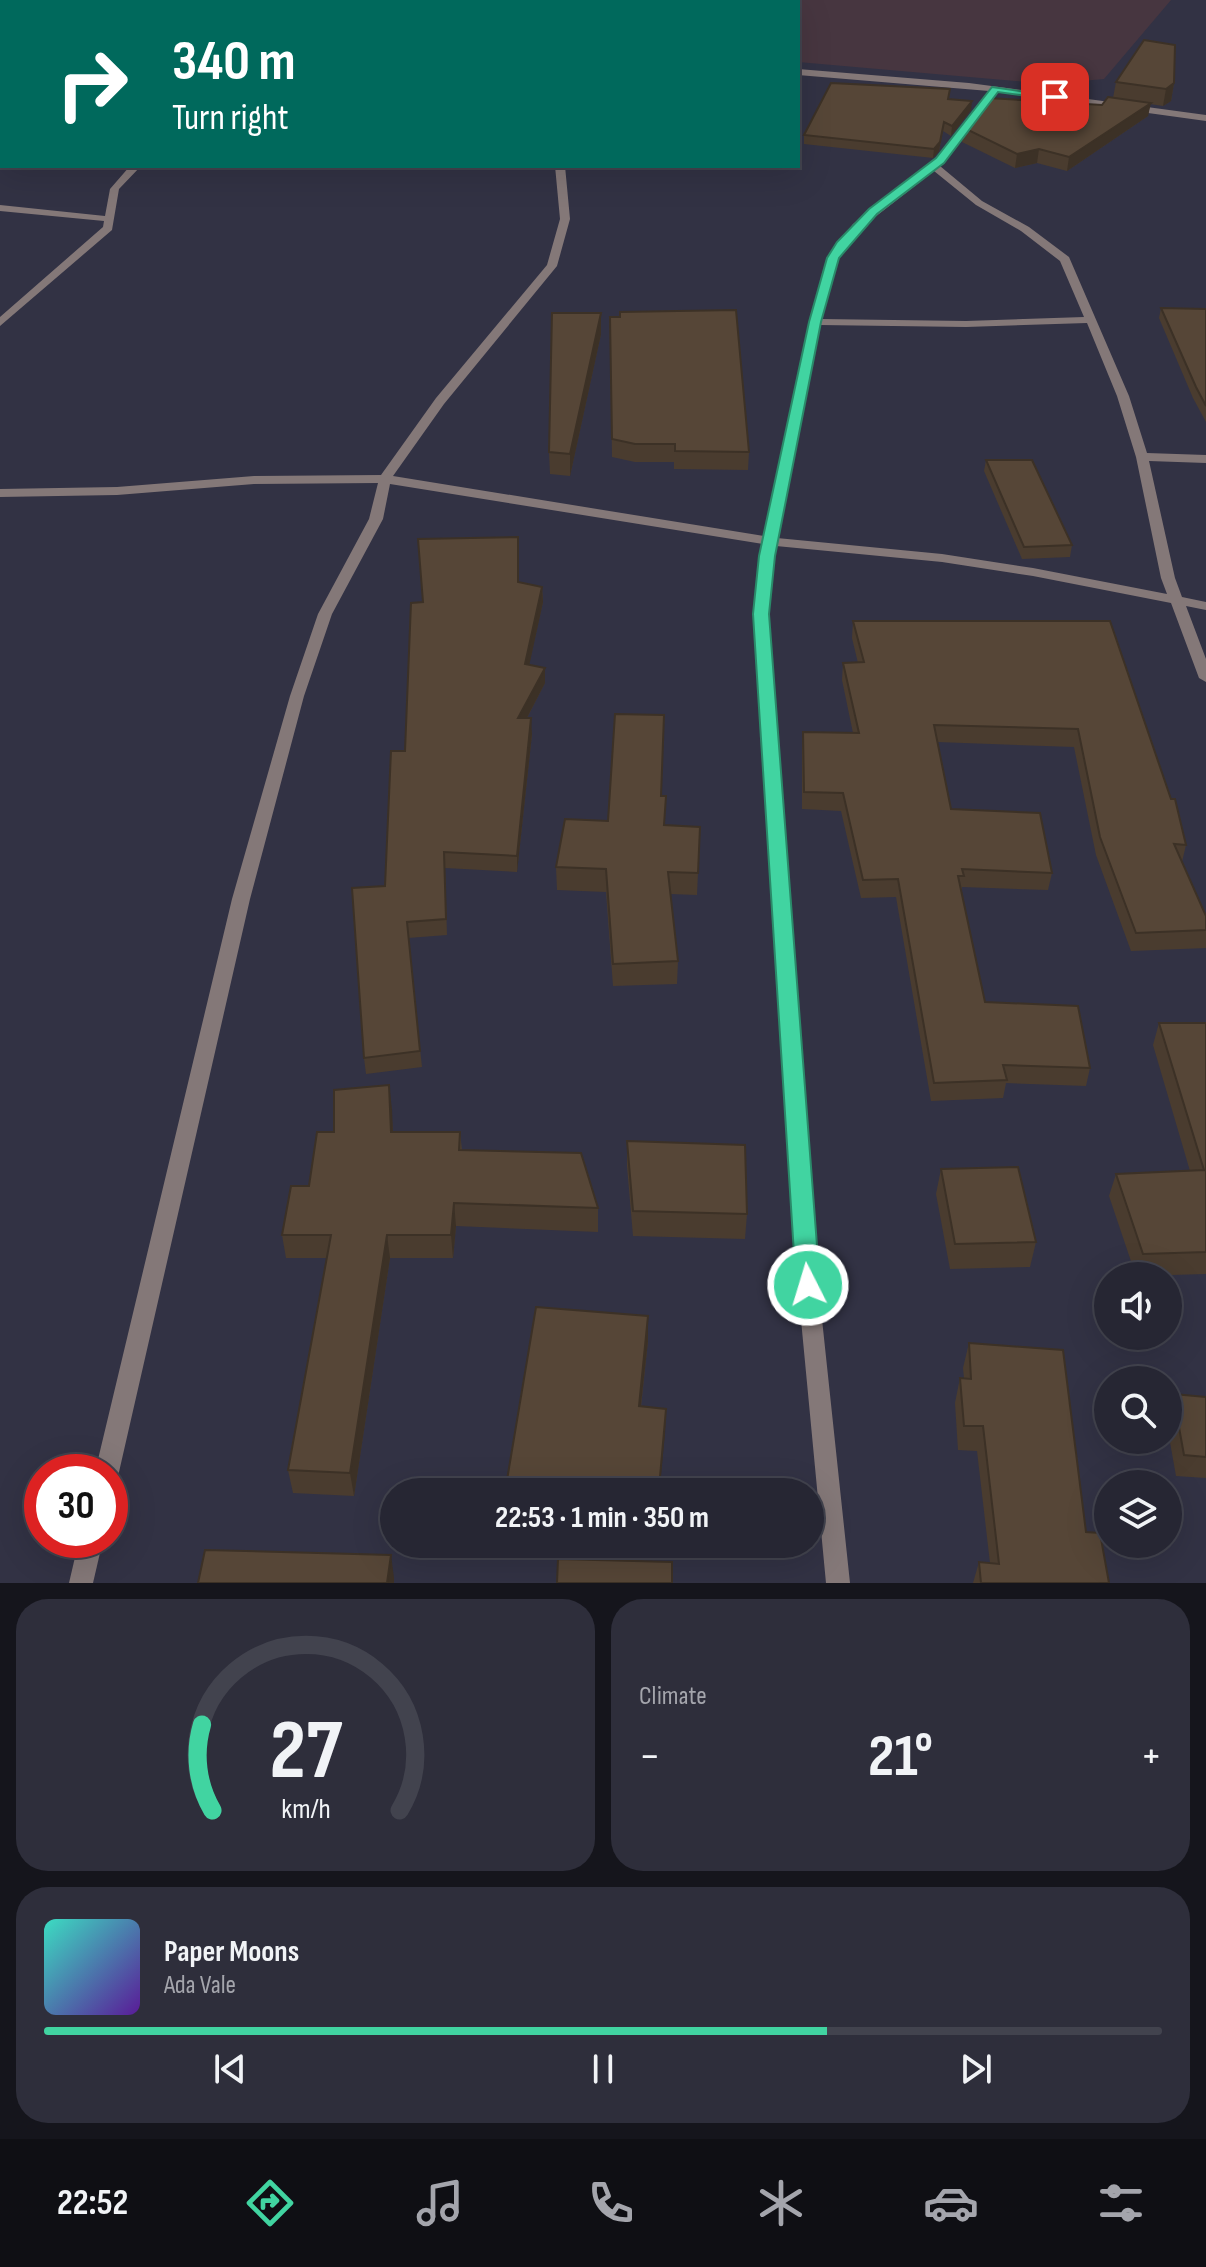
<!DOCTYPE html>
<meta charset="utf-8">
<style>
:root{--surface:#262633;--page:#2e2e3b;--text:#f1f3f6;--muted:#a4a5ac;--line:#42434e;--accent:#41d4a1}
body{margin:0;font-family:"Sofia Sans Condensed",sans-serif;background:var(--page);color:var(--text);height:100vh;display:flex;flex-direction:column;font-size:30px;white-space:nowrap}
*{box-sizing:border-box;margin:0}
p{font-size:26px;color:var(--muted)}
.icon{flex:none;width:44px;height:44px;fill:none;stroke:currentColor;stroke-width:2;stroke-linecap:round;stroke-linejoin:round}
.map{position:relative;height:1583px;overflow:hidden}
.details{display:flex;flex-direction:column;gap:16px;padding:16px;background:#15151c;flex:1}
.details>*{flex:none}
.guide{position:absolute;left:0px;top:0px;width:800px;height:168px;box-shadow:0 8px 32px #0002,0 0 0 2px var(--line);background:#00695c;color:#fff;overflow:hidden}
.controls{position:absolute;left:1094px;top:1262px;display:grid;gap:16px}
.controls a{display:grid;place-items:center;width:88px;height:88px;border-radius:50%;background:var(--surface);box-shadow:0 8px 32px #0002,0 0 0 2px var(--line);font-size:40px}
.speed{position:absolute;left:24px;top:1454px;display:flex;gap:16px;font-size:40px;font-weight:700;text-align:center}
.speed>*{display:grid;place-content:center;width:104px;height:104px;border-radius:50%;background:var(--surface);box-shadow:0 8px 32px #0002,0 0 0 2px var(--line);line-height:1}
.speed .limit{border:12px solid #d22;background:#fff;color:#111}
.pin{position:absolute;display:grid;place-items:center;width:68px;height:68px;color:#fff;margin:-34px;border-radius:16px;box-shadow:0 4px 12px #0006}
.me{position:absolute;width:88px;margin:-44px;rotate:355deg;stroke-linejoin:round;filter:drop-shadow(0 0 6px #0008)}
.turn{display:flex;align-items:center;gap:28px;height:168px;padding:0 40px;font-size:36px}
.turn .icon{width:104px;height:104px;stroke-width:2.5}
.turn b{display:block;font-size:56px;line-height:68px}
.big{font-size:60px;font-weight:700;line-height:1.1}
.details .tile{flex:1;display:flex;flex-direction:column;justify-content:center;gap:12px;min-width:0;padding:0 28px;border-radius:32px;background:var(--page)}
.details .dial{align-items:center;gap:0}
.dial svg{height:208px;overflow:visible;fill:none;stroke:var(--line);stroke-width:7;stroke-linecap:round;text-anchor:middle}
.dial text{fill:var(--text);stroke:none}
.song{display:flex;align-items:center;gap:24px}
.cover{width:96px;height:96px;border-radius:12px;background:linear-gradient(135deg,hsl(170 70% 55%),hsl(270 70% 35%))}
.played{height:8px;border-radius:4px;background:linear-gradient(90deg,var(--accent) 70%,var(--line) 70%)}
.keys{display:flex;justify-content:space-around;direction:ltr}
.heat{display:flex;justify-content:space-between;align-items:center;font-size:44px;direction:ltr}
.details .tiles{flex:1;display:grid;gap:16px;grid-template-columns:1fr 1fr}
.tile:last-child{grid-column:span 2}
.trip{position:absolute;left:380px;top:1478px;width:444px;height:80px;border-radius:40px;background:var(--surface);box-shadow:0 8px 32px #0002,0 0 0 2px var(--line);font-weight:700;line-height:80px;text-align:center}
.tab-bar{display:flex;height:128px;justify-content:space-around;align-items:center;background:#0f0f14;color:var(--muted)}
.tab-bar .icon{width:56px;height:56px}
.tab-bar .active{color:var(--accent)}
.tab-bar b{font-size:36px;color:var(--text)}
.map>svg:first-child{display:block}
.education{fill:#473640}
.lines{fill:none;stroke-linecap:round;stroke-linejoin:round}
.street{fill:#847878;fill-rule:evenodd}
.wall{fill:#4a3c2f}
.shaded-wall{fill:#3c3126}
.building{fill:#564637;stroke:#3c3126;stroke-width:2}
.route{fill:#41d4a1;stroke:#2a8a69;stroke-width:2}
</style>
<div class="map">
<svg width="1206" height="1583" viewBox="0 0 1206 1583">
<rect width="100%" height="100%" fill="#323244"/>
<path class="education" d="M276,0H1171L1104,79L1049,84L798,62V2Z"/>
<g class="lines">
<g class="street">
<path d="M0,0H5L6,2L0,4Z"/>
<path d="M798,69L969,83L1206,115V121L997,92L940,166L982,201L1029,227L1069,257L1129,396L1147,453L1206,455V463L1149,461L1175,578L1182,597L1206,602V610L1186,606L1206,659V682L1199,678L1171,603L1033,576L942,562L776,546L768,614L812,1225L850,1583H826L792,1225L754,614L763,544L390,484L383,519L332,614L304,696L250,899L119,1472L115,1480L110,1482V1472H95L232,899L290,696L318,614L369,519L378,483L254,484L117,495L0,497V489L117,487L254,476L381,475L436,398L547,265L560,219L555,166H565L570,219L557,266L444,404L393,476L764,536L809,322L828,258L853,224L937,159L989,91L798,75ZM934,171L976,205L1021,231L1060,261L1084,317L966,321L821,319L838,258L861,228ZM1087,323L1117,396L1136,457L1161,578L1167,594L1033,568L942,554L777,538L820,325L966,327Z"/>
<path d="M130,166H141L119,189L112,230L0,326V317L103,227L104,221L0,211V205L105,216L110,189Z"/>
<path d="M79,1540H103L93,1583H69Z"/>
</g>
</g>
<g class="wall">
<path d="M1116,82L1174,83L1171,101L1163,106L1150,104L1148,116L1067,171L1037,163L1015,168L962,142L964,128L1102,105L1113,98Z"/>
<path d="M948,99L971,110L951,136L943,131L939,151L933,158L804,144V135Z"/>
<path d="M1161,308L1206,309V422L1193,398L1159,318Z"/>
<path d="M610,317L749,452L748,470L674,469V462H635L612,457Z"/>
<path d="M601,334L570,476L550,474L549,452Z"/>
<path d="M986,460L1072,545L1070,557L1022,559L984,471Z"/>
<path d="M518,537V582L542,587L543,602L529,665L545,668V683L527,718L532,734L517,872L445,868L447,935L408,938L422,1067L366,1074L364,1058L385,886L405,751L423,602Z"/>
<path d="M853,621H1110L1186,845L1182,862L1206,916V948L1131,951L1096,855L1074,747L937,742L951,809L1052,873L1048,890L962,887V892L985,1002L1090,1068L1086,1086L1006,1083L1003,1098L931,1101L896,897L861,898L841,811L802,809V749L803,732L853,733L842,680L843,663H858L852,638Z"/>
<path d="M661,796L665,825L700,827L697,895L670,894L678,961L677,984L613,986L606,892L557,890L556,867L608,821Z"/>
<path d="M1159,1023H1206V1274L1136,1276L1109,1196L1116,1174L1190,1171L1153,1045Z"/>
<path d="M389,1085L393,1132H460L462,1150L598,1208V1232L456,1226L453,1258H390L354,1496L293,1493L288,1470L327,1258H286L282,1235L309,1186L334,1132Z"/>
<path d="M627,1141L747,1214L745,1239L633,1236L627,1166Z"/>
<path d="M941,1169L1036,1242L1030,1267L950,1269L936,1194Z"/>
<path d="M648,1316V1341L641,1407L666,1409L659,1492H508L507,1480Z"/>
<path d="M969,1343L1086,1532L1109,1583H973L979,1562L990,1563L977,1451L958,1450L955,1403L960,1378H964L963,1368Z"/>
<path d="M1173,1394L1206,1397V1478L1176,1476L1168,1431V1408Z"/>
</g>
<g class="shaded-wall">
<path d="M1174,83L1171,101L1163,106L1166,89Z"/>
<path d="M972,101L971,110L951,136L952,126Z"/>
<path d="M1151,103L1148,116L1067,171L1069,157Z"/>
<path d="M944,122L939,151L933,158L934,149Z"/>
<path d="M1039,149L1037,163L1015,168L1017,154Z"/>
<path d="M601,313V334L570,476V454Z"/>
<path d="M542,587L543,602L526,680L525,664Z"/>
<path d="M545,668V683L519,733L518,718Z"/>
<path d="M531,718L532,734L517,872V856Z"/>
<path d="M389,1085L392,1109L394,1156L391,1132Z"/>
<path d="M454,1203L456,1226L453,1258L451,1235Z"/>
<path d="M387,1235L390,1258L354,1496L350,1473Z"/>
<path d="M648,1316V1341L638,1431L639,1406Z"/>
<path d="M666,1409L665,1434L659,1492H658Z"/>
<path d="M391,1555L394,1578V1583H387Z"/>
</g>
<g class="building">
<path d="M1144,40L1175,45L1174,83L1166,89L1116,82Z"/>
<path d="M831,83L950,89L948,99L972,101L952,126L944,122L940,142L934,149L804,135Z"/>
<path d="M1108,97L1151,103L1069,157L1039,149L1017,154L964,128L988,98L1102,105Z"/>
<path d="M1161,308L1206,309V406L1196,387Z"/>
<path d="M736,310L749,452L675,451V444H635L612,439L610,317H620V312Z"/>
<path d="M552,313H601L570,454L549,452Z"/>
<path d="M986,460H1032L1072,545L1024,547Z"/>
<path d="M518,537V582L542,587L525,664L545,668L518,718H531L517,856L444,852L446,919L407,922L420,1051L364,1058L352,888L385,886L391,751H405L411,603L423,602L418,539Z"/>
<path d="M853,621H1110L1171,799H1175L1186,845L1174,844L1206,916V930L1136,933L1100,837L1078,729L934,725L951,809L1040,813L1052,873L962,869L964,876H958L985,1002L1078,1006L1090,1068L1003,1065L1007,1080L934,1083L898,879L863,880L843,793L804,792L803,732L859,733L843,663L864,662Z"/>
<path d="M615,714L664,715L661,796H666L664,825L700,827L698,873L668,872L678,961L613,964L606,869L556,867L565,819L608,821Z"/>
<path d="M1159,1023H1206V1252L1143,1254L1116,1174L1204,1170Z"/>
<path d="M389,1085L391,1132H460L459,1150L581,1153L598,1208L454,1203L451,1235H387L350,1473L288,1470L331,1235H282L291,1186H309L317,1132H334V1090Z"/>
<path d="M627,1141L745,1145L747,1214L633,1211Z"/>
<path d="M1018,1167L1036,1242L955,1244L941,1169Z"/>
<path d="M536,1307L648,1316L639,1406L666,1409L659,1488L507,1480Z"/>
<path d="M969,1343L1063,1350L1086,1532L1100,1533L1109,1583H981L979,1562L999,1564L983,1426H964L960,1378L971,1379Z"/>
<path d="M1173,1394L1206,1397V1457L1184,1455Z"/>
<path d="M205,1550L391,1555L387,1583H198Z"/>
<path d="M558,1559L672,1562V1583H557Z"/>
</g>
<path class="route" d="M992,87L1060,97L1055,100L998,92L944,163L877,214L839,258L821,322L775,556L769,614L820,1285L817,1292L808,1295L800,1292L796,1285L753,614L759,556L809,322L827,258L837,242L869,209L936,158Z"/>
</svg>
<div class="controls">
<a><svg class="icon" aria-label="sound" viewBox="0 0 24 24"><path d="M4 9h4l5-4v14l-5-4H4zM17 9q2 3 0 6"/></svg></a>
<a><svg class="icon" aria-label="search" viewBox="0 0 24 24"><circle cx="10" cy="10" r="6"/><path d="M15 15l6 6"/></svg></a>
<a><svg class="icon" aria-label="layers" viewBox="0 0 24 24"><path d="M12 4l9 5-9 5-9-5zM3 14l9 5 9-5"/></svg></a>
</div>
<div class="speed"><div class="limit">30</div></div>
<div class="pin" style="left:1055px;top:97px;background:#d93025"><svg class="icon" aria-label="arrive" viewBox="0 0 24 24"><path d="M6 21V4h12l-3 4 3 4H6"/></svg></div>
<svg class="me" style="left:808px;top:1285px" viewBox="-20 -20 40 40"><circle r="17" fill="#41d4a1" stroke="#fff" stroke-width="3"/><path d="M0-11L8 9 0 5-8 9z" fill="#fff"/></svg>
<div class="trip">22:53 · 1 min · 350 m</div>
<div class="guide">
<div class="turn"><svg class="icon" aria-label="right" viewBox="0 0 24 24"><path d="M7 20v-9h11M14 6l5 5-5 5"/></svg><div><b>340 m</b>Turn right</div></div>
</div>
</div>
<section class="details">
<div class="tiles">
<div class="tile dial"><svg viewBox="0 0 100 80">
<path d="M14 69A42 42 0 1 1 86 69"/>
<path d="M14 69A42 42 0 0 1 10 36" stroke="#41d4a1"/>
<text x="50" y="56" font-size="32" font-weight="700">27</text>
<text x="50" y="72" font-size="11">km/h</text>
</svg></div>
<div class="tile"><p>Climate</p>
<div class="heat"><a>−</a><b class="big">21°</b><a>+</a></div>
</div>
<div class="tile">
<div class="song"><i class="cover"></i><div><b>Paper Moons</b><p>Ada Vale</p></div></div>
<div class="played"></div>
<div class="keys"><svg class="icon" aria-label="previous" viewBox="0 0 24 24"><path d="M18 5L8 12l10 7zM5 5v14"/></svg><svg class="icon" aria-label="pause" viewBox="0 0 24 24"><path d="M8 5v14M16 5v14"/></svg><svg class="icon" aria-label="next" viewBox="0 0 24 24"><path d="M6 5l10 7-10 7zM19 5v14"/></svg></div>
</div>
</div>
</section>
<nav class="tab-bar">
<b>22:52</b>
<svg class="icon active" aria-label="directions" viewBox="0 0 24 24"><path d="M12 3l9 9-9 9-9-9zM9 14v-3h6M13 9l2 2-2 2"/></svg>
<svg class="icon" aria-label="music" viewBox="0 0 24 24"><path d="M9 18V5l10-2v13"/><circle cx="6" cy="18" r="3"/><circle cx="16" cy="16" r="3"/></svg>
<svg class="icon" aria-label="phone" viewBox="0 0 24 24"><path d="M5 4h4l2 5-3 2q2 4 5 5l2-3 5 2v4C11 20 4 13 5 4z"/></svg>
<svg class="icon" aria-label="climate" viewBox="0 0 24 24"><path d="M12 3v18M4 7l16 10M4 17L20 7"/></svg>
<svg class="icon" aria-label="car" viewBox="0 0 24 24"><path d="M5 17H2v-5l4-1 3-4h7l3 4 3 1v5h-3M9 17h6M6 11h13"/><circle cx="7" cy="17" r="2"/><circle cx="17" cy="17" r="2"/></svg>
<svg class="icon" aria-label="filters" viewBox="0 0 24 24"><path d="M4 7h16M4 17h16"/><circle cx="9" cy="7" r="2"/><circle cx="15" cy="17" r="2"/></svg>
</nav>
